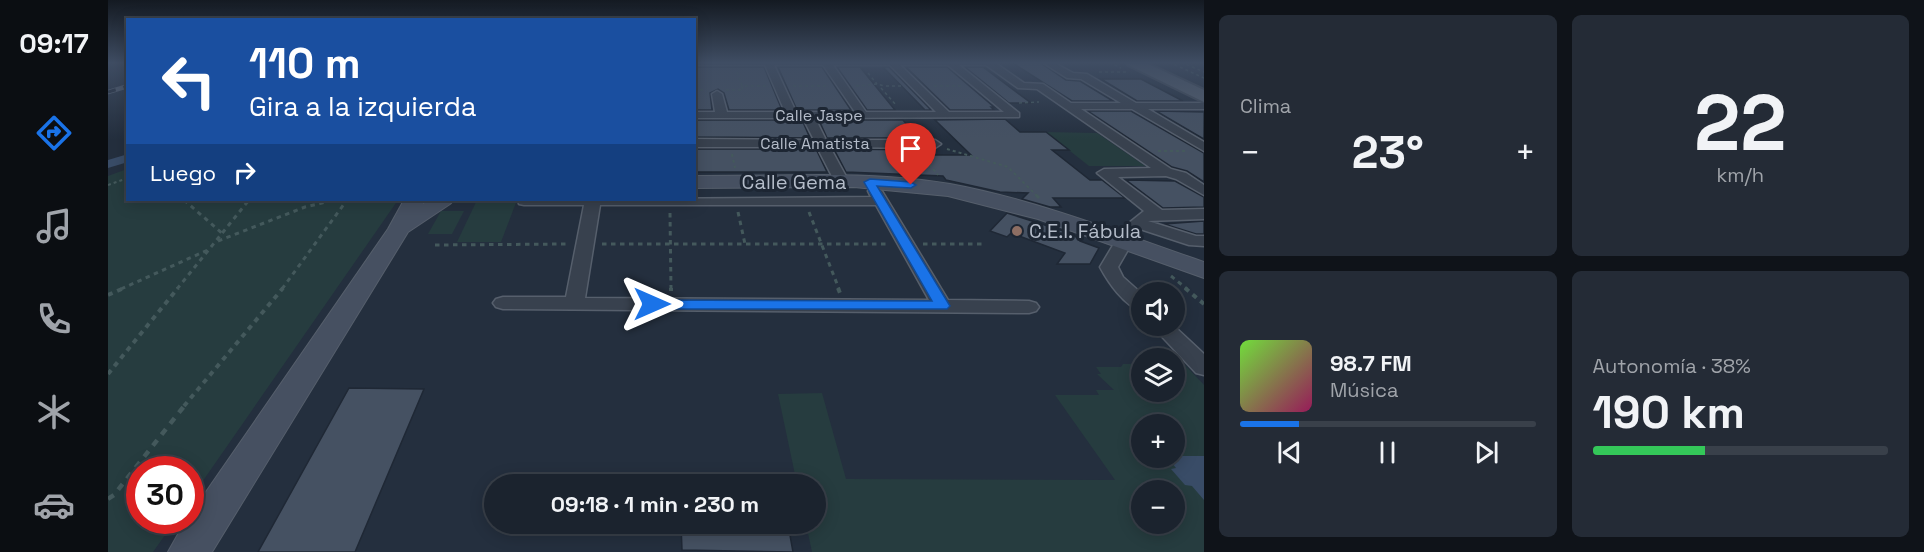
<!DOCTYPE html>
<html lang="es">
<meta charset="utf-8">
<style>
:root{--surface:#1b232e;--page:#242b36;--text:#f1f3f6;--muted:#a0a4aa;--line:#39404a;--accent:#1a73e8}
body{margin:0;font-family:"Space Grotesk",sans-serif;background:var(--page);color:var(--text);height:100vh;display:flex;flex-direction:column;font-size:22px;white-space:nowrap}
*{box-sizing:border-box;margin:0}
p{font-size:20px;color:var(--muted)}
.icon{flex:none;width:33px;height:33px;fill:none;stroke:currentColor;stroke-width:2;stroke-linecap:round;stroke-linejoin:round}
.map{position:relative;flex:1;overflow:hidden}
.panel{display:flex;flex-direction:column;gap:15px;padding:15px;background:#0f1319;width:720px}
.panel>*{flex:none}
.banner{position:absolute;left:18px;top:18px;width:570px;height:183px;border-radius:0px;box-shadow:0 3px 15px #0003,0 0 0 2px var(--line);background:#1a4fa0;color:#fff;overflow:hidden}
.controls{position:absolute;left:1023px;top:282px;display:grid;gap:12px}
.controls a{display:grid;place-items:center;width:54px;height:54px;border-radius:50%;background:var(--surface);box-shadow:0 3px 15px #0003,0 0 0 2px var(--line);font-size:30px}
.speed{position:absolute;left:18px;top:456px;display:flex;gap:12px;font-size:30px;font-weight:700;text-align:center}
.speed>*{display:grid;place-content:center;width:78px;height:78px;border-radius:50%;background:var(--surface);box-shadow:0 3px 15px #0003,0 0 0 2px var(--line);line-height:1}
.speed .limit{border:9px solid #d22;background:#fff;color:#111}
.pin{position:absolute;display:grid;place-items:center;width:51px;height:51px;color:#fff;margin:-62px -26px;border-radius:50% 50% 50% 0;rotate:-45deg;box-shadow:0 0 6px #0007}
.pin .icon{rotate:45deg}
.me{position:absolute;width:66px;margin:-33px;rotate:90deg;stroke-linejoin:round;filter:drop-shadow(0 0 4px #0008)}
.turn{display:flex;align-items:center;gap:21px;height:126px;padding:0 24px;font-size:27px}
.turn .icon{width:78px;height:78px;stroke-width:2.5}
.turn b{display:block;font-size:42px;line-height:51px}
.then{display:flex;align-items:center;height:57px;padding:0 24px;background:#0003;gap:12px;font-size:22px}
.big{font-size:45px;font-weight:600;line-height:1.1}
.panel .card{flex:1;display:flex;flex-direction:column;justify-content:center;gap:9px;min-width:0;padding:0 21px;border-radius:9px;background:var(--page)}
.panel .dial{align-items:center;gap:0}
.dial b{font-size:78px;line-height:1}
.song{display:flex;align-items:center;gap:18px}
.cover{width:72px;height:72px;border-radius:9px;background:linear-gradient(135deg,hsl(100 70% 55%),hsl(330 70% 35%))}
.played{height:6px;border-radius:3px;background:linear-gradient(90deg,var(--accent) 20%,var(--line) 20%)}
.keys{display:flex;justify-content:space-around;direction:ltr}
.heat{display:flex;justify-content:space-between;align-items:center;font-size:33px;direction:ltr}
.charge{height:9px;border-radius:4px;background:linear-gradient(90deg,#34c759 38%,var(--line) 0)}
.panel .tiles{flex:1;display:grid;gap:15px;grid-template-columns:repeat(2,1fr)}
.trip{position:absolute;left:376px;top:474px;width:342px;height:60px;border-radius:30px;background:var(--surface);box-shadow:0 3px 15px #0003,0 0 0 2px var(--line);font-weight:600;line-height:60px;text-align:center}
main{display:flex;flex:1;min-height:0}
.tab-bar{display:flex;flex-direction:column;width:108px;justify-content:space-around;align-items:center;background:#0b0e12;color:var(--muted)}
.tab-bar .icon{width:42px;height:42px}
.tab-bar .on{color:var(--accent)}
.tab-bar b{font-size:27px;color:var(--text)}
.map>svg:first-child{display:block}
.green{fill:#263c3f;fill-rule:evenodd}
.water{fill:#394c67}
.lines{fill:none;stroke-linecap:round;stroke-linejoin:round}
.canal{fill:#394c67;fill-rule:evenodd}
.building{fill:#455162;stroke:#1f2835;stroke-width:1.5}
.street-casing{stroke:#565f6c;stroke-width:3}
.secondary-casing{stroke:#565f6c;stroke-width:2}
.primary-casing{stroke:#414a57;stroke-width:4}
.path-far4{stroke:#44595c;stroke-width:1.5;stroke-dasharray:3 3;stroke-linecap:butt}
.path-far3{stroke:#44595c;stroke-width:2;stroke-dasharray:3 3;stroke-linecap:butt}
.path-far2{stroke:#44595c;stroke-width:3;stroke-dasharray:4.5 4.5;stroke-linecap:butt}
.path-far1{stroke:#44595c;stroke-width:4;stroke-dasharray:5 5;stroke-linecap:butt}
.path{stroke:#44595c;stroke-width:4.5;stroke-dasharray:7 7;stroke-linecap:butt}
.street{fill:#38414e;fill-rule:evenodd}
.secondary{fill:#465061;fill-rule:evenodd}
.primary{fill:#56606e;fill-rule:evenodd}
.rail-casing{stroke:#5a6575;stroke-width:4.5}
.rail{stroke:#1d2633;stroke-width:3;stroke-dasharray:8;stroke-linecap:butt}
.route{fill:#1a73e8;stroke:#114b97;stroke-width:1.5}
.education-dot{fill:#8d6e63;stroke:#1d2633;stroke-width:2}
.labels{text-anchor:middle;stroke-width:6;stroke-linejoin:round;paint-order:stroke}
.far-street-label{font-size:16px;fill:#b4bcc9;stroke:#1d2633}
.street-label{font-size:20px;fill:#b4bcc9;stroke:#1d2633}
.poi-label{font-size:20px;fill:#b4bcc9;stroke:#1d2633;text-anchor:start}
</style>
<main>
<nav class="tab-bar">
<b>09:17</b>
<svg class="icon on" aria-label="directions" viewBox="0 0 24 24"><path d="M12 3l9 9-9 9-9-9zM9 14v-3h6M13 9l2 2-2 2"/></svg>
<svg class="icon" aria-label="music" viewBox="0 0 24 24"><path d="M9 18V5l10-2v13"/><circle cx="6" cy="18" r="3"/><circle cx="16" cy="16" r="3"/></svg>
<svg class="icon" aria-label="phone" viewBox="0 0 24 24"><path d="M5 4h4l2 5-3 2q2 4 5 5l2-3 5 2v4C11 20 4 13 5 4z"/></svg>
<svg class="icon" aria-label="climate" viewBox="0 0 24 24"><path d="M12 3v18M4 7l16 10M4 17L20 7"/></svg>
<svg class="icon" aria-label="car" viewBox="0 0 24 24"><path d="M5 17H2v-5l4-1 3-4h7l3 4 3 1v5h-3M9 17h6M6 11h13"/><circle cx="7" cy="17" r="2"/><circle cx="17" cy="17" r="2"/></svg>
</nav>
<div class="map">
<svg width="1096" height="552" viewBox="0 0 1096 552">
<rect width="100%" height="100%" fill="#242f3e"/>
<g class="green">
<path d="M938,132L989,133L1037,166H981Z"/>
<path d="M19,169L20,200H290L83,498L82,470H32V520L67,521L45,552H0V176Z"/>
<path d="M369,200H409L393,242H349Z"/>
<path d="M333,211H356L344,234H320Z"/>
<path d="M1015,364H1033L1034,392H1066L1067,364H1076L1096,385V552H704L698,524H708V484H689L670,394L714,393L738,479L1007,480L947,395H991L988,390H1006L989,374H993L988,367H1013ZM1034,424H1066V458H1034ZM1034,490H1066V524H1034Z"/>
</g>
<path class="water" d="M1067,456H1096V500L1084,486L1077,485L1063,469L1068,468L1060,458H1066Z"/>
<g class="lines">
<path class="canal" d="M20,154V162L0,168V160Z"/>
</g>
<g class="building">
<path d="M903,62H931L958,80L972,81L1005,101H964Z"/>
<path d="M586,67H656L674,110H621L616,93L610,89L602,93L604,110H586Z"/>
<path d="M670,67H714L743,110H689Z"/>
<path d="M729,67H752L787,110H759Z"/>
<path d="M775,67H781L823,110H817Z"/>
<path d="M798,67H839L886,107H883L886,110H842Z"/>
<path d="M857,67H875L923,103H901Z"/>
<path d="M993,79H1033L1075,101H1029Z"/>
<path d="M980,111H1023L1096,153V182L1079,171L1064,167Z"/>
<path d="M1048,111L1096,112V139Z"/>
<path d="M897,119L912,132H938L961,150H944L982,180H994L1017,198H945L953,207H942L914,199L920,193L892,192L838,180L835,176L738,172L726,149L821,150L825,155H863L827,120Z"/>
<path d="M586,120H694L702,138L586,137Z"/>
<path d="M711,120H795L810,138H719Z"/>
<path d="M586,149H708L719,172H586Z"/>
<path d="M1018,180L1067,181L1096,197V207L1055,208Z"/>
<path d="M899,213L965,234L972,241L991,248L982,264H949L957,253L903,233L899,237L882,231Z"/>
<path d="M1096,221V234H1088L1056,224Z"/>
<path d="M241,388L316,389L247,552H150Z"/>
<path d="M573,524H680L685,552L574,550Z"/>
</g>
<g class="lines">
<defs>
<g id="street">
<path d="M586,62H886L916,83L935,84L963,103H1013L973,79L959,78L934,62H945L965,73L979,74L1028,103H1096V109H1040L1096,142V151L1024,109H973L1063,169L1078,173L1096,185V195L1068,179L1058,176L1010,177L1054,210L1096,209V219L1040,221L1088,236H1096V246L1081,245L1032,229L1010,267L1015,277L1034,294V311C1016,306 1000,282 992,267L1016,227L1036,211L989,173L996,169L1043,168L929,89L910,88L878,65H851L911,113V117L707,118L718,140H827L833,144L827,148L722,147L741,182L734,186L727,182L709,147H586V139L706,140L695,118H586V112H607L604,94L609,91L614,94L619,112H677L657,65H586ZM666,65H715L747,112H688ZM725,65H782L828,112H758ZM792,65H840L896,112H841Z"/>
<path d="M767,187L774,191L840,300L921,301L928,303L931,307L928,311L921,313L395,309L388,307L385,303L388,299L395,297H458L476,205H416L411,204L410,200L763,197L760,191ZM492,205H768L821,300L477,298Z"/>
<path d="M1044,326H1066L1096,354V375L1088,373Z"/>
</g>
<g id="secondary">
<path d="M714,175C756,175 800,177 842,184C929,200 1012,233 1096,262V278L930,219L840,196L746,187L586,188V176Z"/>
<path d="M296,200H316L315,204L321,200H346L342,204L300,232L104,552H60L78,520H82V515L280,229Z"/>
</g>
<path id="primary" d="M1018,62H1036L1096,90V102L1020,65Z"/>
</defs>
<use href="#street" class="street-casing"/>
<use href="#secondary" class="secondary-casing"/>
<use href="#primary" class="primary-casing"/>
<g class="path-far4">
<path d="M900,62H927"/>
<path d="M1001,62L1013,68"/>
<path d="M1061,62L1096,78"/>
<path d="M1073,62L1096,72"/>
<path d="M629,72L634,86"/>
<path d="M991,72H1018"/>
<path d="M760,73L769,84"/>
<path d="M685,86H721"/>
<path d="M748,86L769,84L777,86"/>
<path d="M778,86H793"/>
<path d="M826,86H853"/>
<path d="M773,88L788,105"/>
<path d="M586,90H597"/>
<path d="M618,90H635L634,86H658"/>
<path d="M911,103L931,102"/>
</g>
<g class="path-far3">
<path d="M839,149L900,167L929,196"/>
<path d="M1050,151H1079"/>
<path d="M624,154L627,168"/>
<path d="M814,155L830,175"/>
<path d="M0,185L20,178"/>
</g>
<g class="path-far2">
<path d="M928,195L931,198"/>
<path d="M76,200L115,234"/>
<path d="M630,212L637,244"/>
<path d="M701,212L731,289"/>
<path d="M562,213L563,289"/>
<path d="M110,241L197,207L227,200"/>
<path d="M494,244H781"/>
<path d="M815,244H878"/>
<path d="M327,245L460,244"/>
<path d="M1063,276L1079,289"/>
<path d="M13,289L102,249"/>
<path d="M69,289L141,200"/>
<path d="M174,289L239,200"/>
</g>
<g class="path-far1">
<path d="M563,288V291"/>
<path d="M730,288L732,293"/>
<path d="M1077,288L1096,304"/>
<path d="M0,295L16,288"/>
<path d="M0,374L70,288"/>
<path d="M76,406L175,288"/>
</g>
<path class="path" d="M0,499L6,495L77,405"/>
<use href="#street" class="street"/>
<use href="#secondary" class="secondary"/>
<use href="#primary" class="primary"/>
<defs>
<path id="rail" d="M0,92L20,86"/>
</defs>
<use href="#rail" class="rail-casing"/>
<use href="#rail" class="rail"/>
</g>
<linearGradient id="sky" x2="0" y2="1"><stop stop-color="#141a22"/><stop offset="0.45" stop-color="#3f4d63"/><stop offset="1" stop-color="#3f4d63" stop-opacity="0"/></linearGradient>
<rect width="1096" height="139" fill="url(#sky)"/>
<path class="route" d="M762,179L803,182L808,185L803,188L769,186L842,306L839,309H544L536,304L544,300L824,301L756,182Z"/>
<circle class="education-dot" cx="909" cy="231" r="6"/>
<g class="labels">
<g class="far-street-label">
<text x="711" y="121">Calle Jaspe</text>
<text x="707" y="149">Calle Amatista</text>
</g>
<g class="street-label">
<text x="686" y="189">Calle Gema</text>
</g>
<g class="poi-label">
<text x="921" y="238">C.E.I. Fábula</text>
</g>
</g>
</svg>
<div class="controls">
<a><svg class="icon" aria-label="sound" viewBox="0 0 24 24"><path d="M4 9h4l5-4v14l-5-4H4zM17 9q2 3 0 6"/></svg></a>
<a><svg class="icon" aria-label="layers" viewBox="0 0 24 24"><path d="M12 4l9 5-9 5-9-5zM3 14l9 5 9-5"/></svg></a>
<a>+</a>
<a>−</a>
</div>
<div class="speed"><div class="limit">30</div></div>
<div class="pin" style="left:803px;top:185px;background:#d93025"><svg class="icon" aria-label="arrive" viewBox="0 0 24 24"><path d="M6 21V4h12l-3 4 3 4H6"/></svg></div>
<svg class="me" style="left:544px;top:304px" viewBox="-20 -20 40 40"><path d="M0-17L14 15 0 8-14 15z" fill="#1a73e8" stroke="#fff" stroke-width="4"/></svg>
<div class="trip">09:18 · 1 min · 230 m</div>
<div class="banner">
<div class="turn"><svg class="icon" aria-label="left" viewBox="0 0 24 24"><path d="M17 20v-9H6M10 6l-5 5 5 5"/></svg><div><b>110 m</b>Gira a la izquierda</div></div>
<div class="then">Luego<svg class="icon" aria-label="right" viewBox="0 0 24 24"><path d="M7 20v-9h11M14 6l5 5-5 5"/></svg></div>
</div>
</div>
<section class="panel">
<div class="tiles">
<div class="card"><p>Clima</p>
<div class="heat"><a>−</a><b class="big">23°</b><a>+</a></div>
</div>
<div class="card dial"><b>22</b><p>km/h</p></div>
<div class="card">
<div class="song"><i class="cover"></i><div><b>98.7 FM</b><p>Música</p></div></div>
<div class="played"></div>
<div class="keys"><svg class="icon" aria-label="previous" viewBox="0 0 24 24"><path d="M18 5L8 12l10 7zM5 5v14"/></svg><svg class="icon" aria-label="pause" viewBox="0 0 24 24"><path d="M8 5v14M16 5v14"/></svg><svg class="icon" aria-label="next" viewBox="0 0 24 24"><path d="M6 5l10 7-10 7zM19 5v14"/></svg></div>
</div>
<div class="card"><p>Autonomía · 38%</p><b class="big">190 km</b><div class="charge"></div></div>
</div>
</section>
</main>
